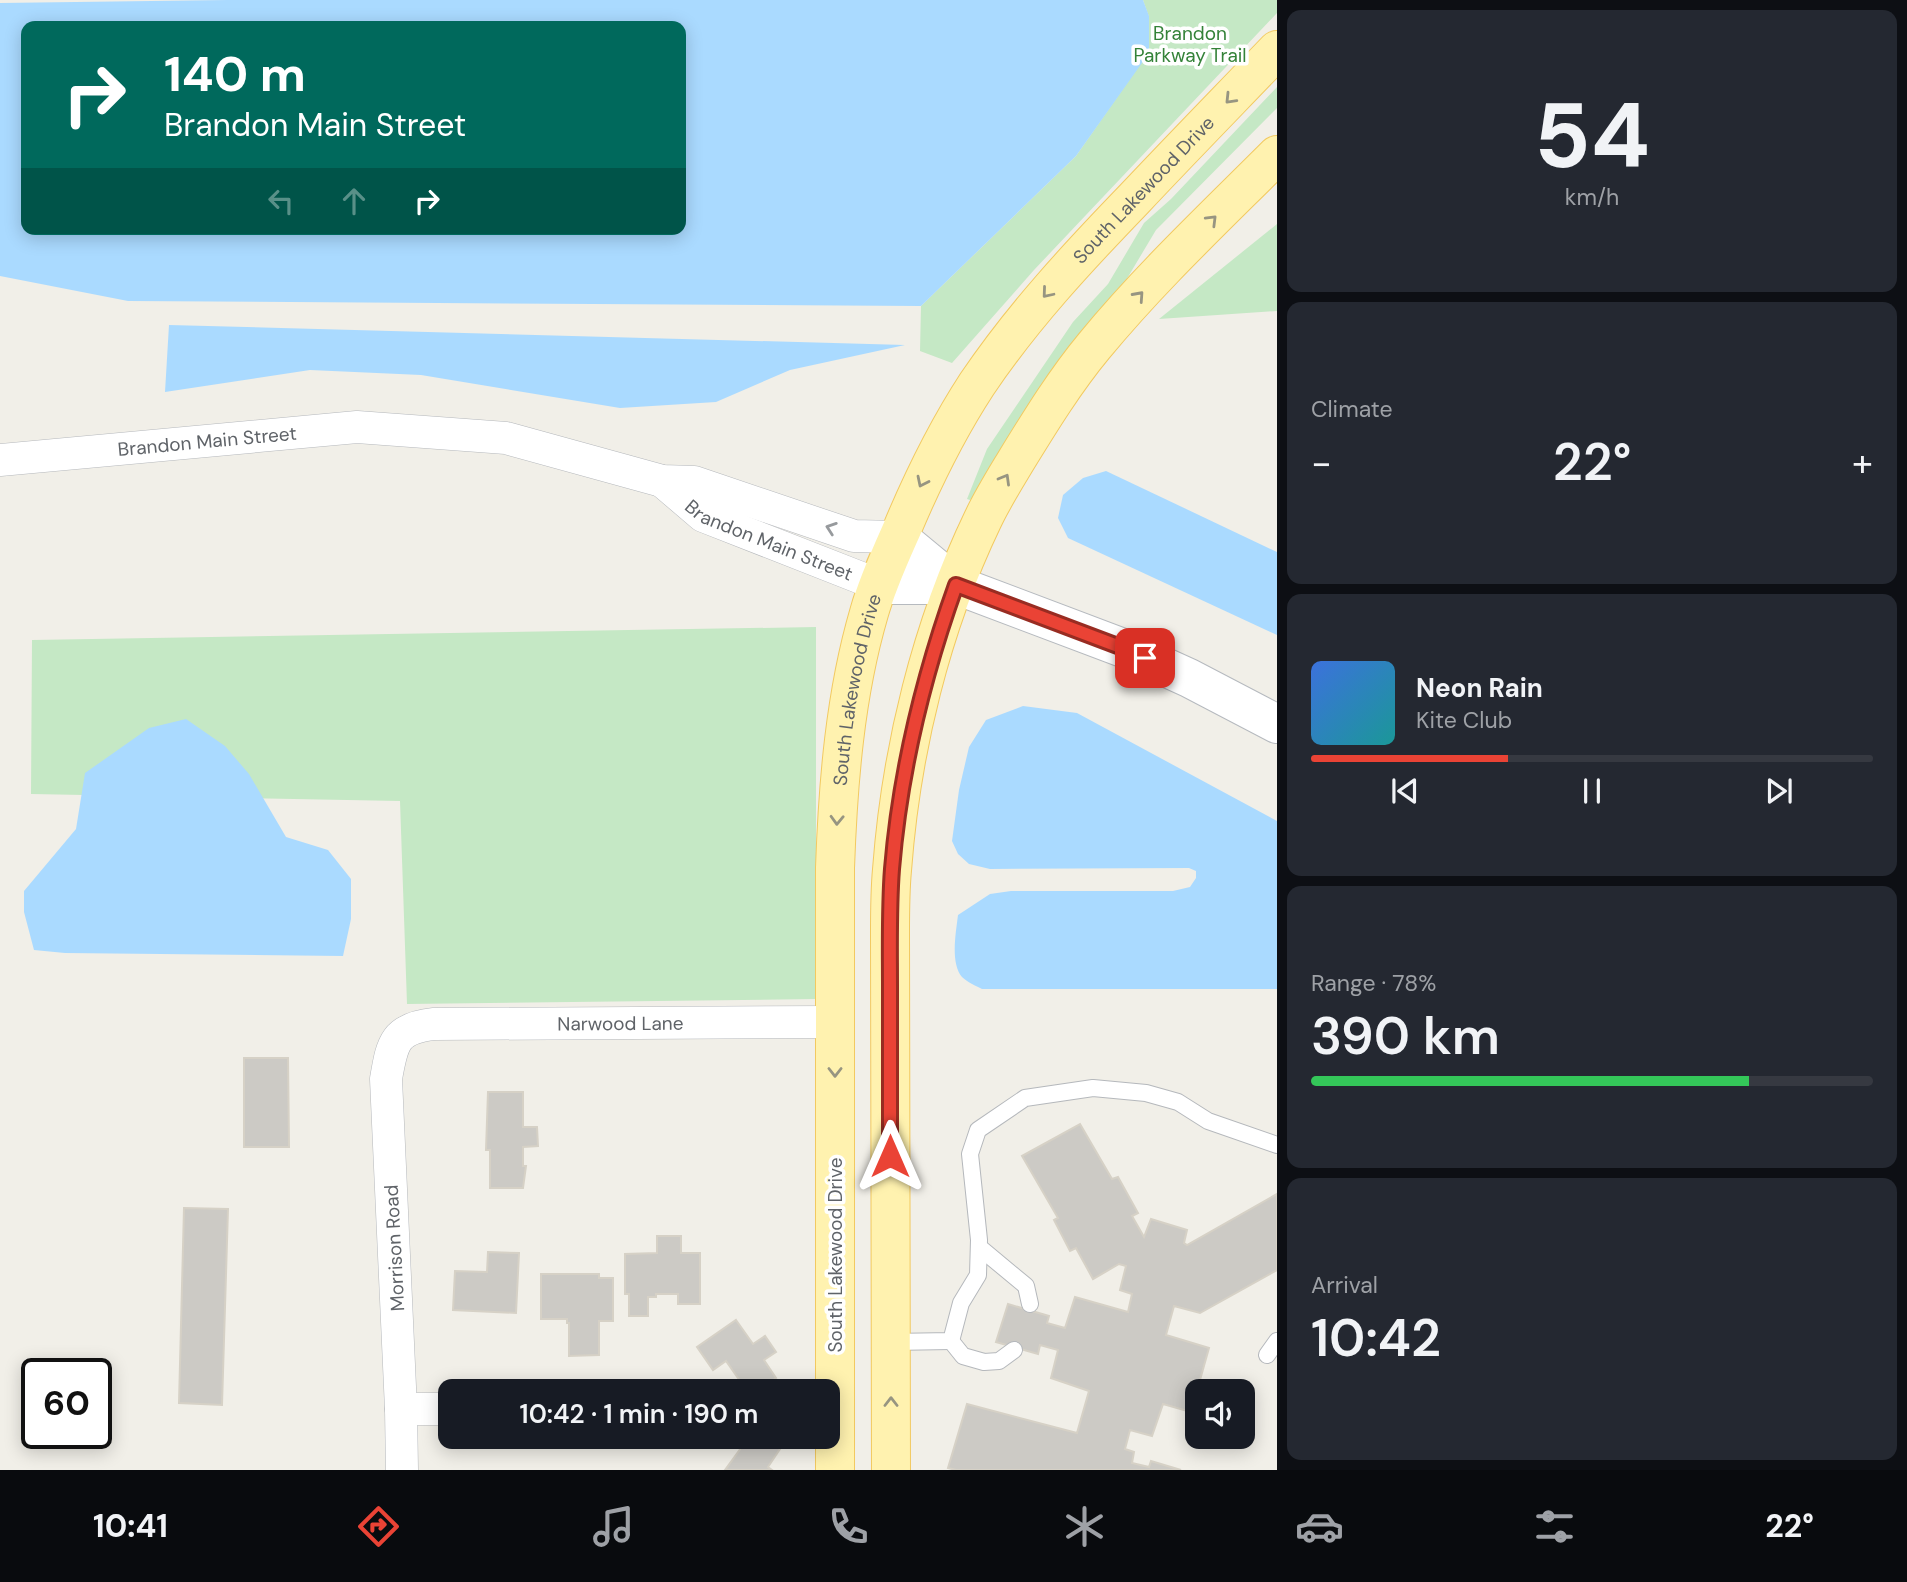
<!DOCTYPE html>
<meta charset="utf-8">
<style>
:root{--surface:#171b24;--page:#242831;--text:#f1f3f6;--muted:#9ea1a6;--line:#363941;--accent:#ea4335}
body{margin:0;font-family:"DM Sans",sans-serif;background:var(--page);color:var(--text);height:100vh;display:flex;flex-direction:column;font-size:26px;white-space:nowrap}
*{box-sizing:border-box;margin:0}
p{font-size:23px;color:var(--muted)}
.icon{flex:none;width:38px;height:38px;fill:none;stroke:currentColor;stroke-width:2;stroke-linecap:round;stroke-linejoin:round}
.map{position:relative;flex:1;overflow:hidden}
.sheet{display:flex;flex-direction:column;gap:10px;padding:10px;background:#0d0f14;width:630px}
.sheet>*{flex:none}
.top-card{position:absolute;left:21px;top:21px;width:665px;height:214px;border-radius:14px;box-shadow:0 4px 18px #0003;background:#00695c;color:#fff;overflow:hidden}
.controls{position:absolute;left:1185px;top:1379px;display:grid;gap:14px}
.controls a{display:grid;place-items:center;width:70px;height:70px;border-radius:14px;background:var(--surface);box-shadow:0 4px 18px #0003;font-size:35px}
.speed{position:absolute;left:21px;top:1358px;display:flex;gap:14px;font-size:35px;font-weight:700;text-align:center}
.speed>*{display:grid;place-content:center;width:91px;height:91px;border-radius:50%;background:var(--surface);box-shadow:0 4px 18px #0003;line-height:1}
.speed .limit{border:4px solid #111;border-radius:10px;background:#fff;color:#111}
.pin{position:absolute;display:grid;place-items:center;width:60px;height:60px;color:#fff;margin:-30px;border-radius:14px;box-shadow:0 4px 10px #0006}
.me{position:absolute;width:77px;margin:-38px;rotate:0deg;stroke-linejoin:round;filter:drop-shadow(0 0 5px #0008)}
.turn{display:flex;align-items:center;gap:24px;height:147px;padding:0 28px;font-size:32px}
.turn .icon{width:91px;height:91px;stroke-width:2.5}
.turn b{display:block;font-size:49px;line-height:60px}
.lanes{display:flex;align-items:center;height:66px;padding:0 28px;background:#0003;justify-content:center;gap:35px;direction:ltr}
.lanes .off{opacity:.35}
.big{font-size:52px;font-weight:600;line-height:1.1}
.sheet .tile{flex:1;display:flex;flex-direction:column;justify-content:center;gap:10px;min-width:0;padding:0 24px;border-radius:14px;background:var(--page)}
.sheet .dial{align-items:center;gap:0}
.dial b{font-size:91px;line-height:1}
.song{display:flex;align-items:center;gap:21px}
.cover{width:84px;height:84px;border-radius:10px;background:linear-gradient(135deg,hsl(220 70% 55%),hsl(180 70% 35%))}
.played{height:7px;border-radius:4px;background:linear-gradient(90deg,var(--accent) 35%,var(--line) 35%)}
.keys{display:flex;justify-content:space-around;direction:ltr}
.heat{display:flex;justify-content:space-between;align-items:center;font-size:38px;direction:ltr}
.charge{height:10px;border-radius:5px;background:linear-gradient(90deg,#34c759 78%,var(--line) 0)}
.trip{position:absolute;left:438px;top:1379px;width:402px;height:70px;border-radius:14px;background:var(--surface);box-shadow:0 4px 18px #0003;font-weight:600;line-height:70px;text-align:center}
.tabs{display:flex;height:112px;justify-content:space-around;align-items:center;background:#090b0e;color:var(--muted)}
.tabs .icon{width:49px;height:49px}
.tabs .current{color:var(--accent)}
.tabs b{font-size:32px;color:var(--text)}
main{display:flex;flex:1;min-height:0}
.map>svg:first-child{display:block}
.green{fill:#c5e8c5}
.water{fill:#aadaff;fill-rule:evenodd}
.building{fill:#cccac5;stroke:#d6d1c6;stroke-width:2}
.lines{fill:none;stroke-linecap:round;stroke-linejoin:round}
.lane-casing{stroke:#b5b8bc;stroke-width:18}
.street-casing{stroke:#b5b8bc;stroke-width:33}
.secondary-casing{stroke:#b6babf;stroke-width:40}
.primary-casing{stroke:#f2c960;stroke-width:40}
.lane{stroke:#fff;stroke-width:16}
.street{stroke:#fff;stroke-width:32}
.secondary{stroke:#fff;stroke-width:38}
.primary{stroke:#fff2af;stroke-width:38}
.oneway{stroke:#979581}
.oneway2{stroke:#979a9d}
.route-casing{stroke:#982c22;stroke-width:18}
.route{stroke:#ea4335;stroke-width:12}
.labels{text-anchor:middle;stroke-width:7;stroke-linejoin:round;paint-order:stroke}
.park-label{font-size:19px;fill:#348238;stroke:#fff}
.street-label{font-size:19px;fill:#5f6368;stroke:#fff}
</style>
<main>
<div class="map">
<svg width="1277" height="1470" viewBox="0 0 1277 1470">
<rect width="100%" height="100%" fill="#f1efe8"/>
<g class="green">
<path d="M1143,0H1277V13L1034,270L952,363L920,351L921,306L1076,156L1148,53L1149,17Z"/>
<path d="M1277,87V108L1156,230L1119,292L975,496L970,500L967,499L987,449L1073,322L1108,284L1144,223L1171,199Z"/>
<path d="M1277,224V311L1159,319Z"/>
<path d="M816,627V999L407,1004L400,801L31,794L32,640Z"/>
</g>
<g class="water">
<path d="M227,0H1143L1149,16V53L1076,156L921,306L128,301L0,276V3ZM681,26V229H26V26Z"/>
<path d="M169,325L905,345L790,370L716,402L620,408L421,375L310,370L165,392Z"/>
<path d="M1106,471L1277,552V635L1068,538L1058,518L1063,495L1083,478Z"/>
<path d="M1023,706L1077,713L1277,821V989H982C976,986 967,982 962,977C950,963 956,932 958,915L990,894L1011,891H1173L1190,887L1196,878V871L1189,868L990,869L969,864L958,854L952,841L959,790L969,747L986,720Z"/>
<path d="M186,719L225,746L249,774L286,837L328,850L351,879V919L343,956L65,953L34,950L24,912V891L76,829L85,773L149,728Z"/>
</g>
<g class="building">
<path d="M244,1058H288L289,1147H244Z"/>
<path d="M488,1092H523V1127H537L538,1146L523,1147V1166H526L523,1188H490V1150H486Z"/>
<path d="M1080,1124L1112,1179L1118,1177L1138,1213L1132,1216L1144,1237L1151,1219L1187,1230L1184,1243L1187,1245L1277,1194V1270L1200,1313L1174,1306L1166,1335L1209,1348L1191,1412L1163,1404L1152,1436L1130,1430L1125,1449L1134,1452L1132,1463L1149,1467L1151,1461L1181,1470H956L948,1468L967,1404L1077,1433L1089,1391L1051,1378L1058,1350L1040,1345L1038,1354L996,1342L1008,1304L1049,1316L1047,1323L1065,1328L1075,1297L1128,1312L1132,1294L1120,1290L1126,1266L1119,1264L1093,1279L1076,1248L1070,1251L1054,1220L1058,1218L1022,1156Z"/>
<path d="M184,1208L228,1209L222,1405L179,1403Z"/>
<path d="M657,1236H681V1253H700V1304H678V1294H656V1297H648V1316H629V1294H625V1254L657,1253Z"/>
<path d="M488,1252L519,1253L516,1313L453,1310L455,1271L487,1272Z"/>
<path d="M541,1274H599V1278H613V1321H599V1355L569,1356V1323H567V1319H541Z"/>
<path d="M736,1320L753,1344L765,1336L776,1352L764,1360L776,1378L757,1391H747L726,1361L713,1370L697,1347Z"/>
<path d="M749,1437H769L782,1446L768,1467L772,1470H725Z"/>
</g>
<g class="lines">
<defs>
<g id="lane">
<path d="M979,1247L1026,1286L1030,1304"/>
<path d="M951,1341L963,1356L984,1362L999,1361L1014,1350"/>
<path d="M891,1342L951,1341L961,1303L978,1275L979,1240L970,1154L978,1130L1025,1098L1093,1088L1146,1093L1178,1102L1208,1121L1277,1145"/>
<path d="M1267,1355L1277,1341"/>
</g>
<g id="street">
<path id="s1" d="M0,460L357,427L506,438L662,481L694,482L854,536L898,537"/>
<path id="s2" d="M662,481L703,516L879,585"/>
<path d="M401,1409H450"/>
<path id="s3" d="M402,1470L401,1409L386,1079C392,1044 394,1028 434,1024L835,1022"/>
</g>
<g id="secondary">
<path d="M898,537L956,585"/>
<path d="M879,585H956L1123,648L1189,678L1277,724"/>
</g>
<g id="primary">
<path id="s4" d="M835,1470V868C838,783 845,695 869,613C877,584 890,556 902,529C923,479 947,430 977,384C1023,316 1078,257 1134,199C1181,149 1229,100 1277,50"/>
<path d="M891,1470L890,933C890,912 890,891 892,870C901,750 931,627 983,519C993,498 1005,479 1017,459C1041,420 1065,381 1094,346C1150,278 1215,217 1277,155"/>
</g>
</defs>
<use href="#lane" class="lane-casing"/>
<use href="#street" class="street-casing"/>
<use href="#secondary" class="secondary-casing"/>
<use href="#primary" class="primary-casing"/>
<use href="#lane" class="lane"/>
<use href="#street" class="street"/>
<use href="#secondary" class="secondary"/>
<use href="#primary" class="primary"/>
</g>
<defs><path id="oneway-chevron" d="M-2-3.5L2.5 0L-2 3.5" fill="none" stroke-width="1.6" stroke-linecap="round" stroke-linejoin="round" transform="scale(1.75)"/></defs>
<g class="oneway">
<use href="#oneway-chevron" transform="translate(1230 99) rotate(134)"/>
<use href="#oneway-chevron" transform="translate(1212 220) rotate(-45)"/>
<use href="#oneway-chevron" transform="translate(1047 293) rotate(130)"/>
<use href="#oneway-chevron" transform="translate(1139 296) rotate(-48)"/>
<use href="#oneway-chevron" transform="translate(1005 479) rotate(-60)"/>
<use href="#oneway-chevron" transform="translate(922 482) rotate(116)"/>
<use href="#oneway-chevron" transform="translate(837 820) rotate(92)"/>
<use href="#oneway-chevron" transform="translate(835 1072) rotate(90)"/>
<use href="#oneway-chevron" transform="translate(891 1402) rotate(-90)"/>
</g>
<use class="oneway2" href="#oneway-chevron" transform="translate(831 528) rotate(-161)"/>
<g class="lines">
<defs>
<path id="route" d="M890,1156C890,1099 890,1042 890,986C890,947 889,908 892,869C900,772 923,677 956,585L1123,648L1145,658"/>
</defs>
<use href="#route" class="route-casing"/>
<use href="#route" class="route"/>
</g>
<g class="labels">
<g class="park-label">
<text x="1190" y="40">Brandon<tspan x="1190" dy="22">Parkway Trail</tspan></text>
</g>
<g class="street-label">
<text dy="7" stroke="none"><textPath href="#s4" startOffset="1370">South Lakewood Drive</textPath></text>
<text dy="7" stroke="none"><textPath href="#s1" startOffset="208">Brandon Main Street</textPath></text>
<text dy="7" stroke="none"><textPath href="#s2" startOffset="124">Brandon Main Street</textPath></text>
<text dy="7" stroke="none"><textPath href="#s4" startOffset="782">South Lakewood Drive</textPath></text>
<text dy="7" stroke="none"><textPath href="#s3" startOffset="660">Narwood Lane</textPath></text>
<text transform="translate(394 1248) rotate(-93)" y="7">Morrison Road</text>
<text transform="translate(835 1255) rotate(-90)" y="7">South Lakewood Drive</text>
</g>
</g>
</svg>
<div class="controls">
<a><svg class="icon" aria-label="sound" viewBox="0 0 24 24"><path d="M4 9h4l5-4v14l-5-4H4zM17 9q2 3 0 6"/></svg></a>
</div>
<div class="speed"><div class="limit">60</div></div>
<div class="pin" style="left:1145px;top:658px;background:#d93025"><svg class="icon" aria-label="arrive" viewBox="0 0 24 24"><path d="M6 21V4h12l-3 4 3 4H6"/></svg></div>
<svg class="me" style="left:890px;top:1156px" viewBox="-20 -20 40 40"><path d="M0-17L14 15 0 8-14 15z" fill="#ea4335" stroke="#fff" stroke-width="4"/></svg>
<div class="trip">10:42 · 1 min · 190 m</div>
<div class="top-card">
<div class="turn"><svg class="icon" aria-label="right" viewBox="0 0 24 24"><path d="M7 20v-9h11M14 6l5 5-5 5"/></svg><div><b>140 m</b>Brandon Main Street</div></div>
<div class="lanes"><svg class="icon off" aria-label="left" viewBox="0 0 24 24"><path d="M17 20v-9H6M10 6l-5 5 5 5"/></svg><svg class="icon off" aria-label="ahead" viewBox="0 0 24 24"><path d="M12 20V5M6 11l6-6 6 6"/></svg><svg class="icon" aria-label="right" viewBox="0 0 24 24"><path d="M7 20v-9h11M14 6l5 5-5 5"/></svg></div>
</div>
</div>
<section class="sheet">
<div class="tile dial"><b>54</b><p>km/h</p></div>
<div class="tile"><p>Climate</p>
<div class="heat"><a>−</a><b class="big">22°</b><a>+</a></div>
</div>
<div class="tile">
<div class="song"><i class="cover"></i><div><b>Neon Rain</b><p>Kite Club</p></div></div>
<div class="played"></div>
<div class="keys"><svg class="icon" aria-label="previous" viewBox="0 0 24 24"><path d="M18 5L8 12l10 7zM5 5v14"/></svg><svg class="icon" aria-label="pause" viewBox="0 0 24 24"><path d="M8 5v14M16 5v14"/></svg><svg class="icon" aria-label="next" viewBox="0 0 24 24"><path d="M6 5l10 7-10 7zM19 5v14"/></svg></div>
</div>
<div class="tile"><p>Range · 78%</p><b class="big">390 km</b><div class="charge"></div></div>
<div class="tile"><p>Arrival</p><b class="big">10:42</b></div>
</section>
</main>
<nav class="tabs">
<b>10:41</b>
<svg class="icon current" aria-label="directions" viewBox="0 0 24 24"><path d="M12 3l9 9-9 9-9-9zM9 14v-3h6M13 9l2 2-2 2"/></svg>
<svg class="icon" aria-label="music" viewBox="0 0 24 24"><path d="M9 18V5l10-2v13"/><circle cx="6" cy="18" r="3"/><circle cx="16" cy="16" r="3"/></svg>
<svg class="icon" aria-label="phone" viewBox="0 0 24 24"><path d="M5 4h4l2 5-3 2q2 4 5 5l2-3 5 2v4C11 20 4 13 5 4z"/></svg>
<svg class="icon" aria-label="climate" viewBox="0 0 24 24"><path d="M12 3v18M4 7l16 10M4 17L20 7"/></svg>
<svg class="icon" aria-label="car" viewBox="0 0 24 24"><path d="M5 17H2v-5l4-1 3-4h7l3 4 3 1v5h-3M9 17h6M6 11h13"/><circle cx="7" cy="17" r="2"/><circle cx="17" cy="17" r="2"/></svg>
<svg class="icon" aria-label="filters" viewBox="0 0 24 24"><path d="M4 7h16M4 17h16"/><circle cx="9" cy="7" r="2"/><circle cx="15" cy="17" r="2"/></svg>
<b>22°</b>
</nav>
